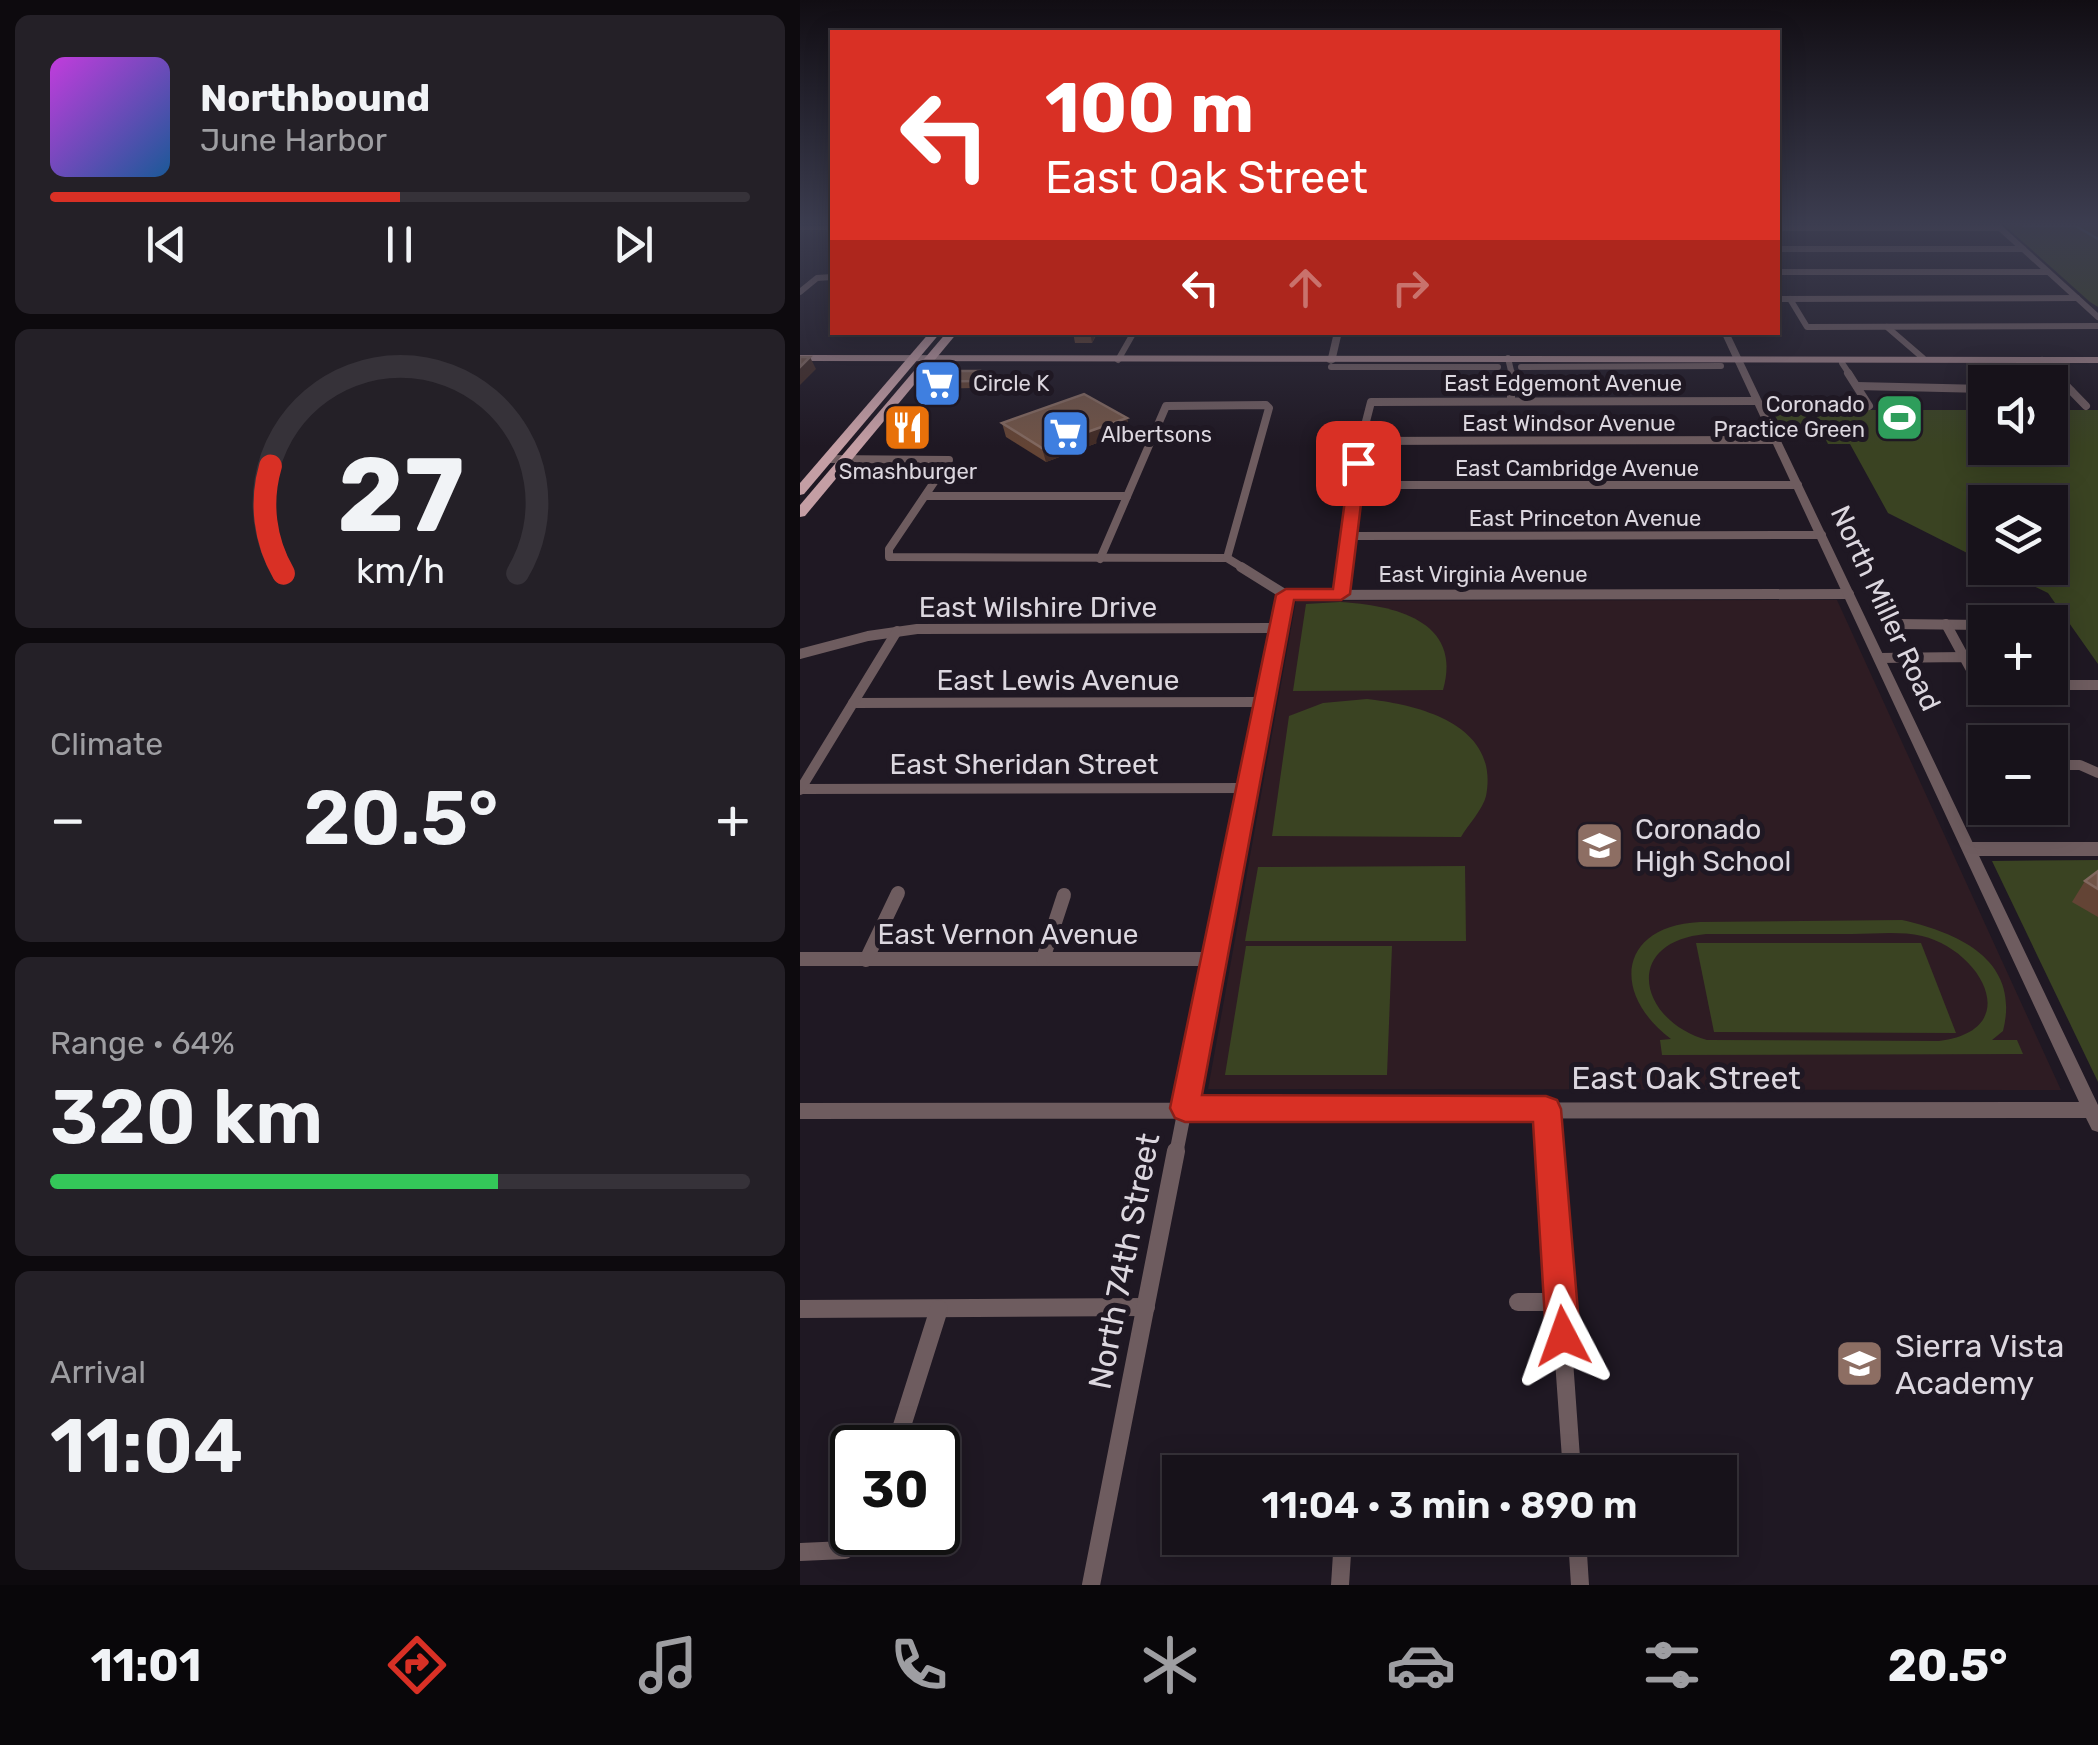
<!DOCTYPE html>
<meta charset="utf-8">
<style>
:root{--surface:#17121a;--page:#242027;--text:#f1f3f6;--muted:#9e9ea2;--line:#363239;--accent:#d93025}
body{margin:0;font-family:Rubik,sans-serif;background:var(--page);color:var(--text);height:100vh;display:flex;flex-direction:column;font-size:38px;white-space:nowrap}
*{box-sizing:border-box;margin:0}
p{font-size:32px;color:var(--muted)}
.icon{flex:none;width:55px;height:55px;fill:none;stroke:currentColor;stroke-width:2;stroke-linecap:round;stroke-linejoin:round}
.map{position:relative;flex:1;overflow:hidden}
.details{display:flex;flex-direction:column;gap:15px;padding:15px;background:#0d0a0e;width:800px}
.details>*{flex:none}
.guide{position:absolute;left:30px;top:30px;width:950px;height:305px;border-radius:0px;box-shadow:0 5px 25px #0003,0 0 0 2px var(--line);background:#d93025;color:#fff;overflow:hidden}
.tools{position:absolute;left:1168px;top:365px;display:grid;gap:20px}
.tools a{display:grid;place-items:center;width:100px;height:100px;border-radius:0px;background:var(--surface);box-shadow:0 5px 25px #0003,0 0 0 2px var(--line);font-size:50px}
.speed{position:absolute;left:30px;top:1425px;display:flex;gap:20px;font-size:50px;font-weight:700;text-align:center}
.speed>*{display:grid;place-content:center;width:130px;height:130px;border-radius:50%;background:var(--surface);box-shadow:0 5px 25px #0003,0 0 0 2px var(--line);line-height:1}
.speed .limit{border:5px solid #111;border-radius:15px;background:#fff;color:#111}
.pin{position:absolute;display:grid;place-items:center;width:85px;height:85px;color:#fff;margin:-42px;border-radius:20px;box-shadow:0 5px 15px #0006}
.me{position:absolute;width:110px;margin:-55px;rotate:356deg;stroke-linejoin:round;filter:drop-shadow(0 0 8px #0008)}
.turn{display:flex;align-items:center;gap:35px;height:210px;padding:0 50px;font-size:45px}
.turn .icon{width:130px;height:130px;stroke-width:2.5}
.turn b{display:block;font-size:70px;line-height:85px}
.lanes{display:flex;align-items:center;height:95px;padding:0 50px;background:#0003;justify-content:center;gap:50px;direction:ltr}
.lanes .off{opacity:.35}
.big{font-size:75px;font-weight:600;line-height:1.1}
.details .widget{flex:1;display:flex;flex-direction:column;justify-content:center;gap:15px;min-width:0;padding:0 35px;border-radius:15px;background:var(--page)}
.details .dial{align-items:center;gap:0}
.dial svg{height:260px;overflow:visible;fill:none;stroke:var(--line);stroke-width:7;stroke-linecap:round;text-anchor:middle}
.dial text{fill:var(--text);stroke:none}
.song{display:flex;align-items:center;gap:30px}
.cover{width:120px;height:120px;border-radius:15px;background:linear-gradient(135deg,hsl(290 70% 55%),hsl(210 70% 35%))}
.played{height:10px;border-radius:5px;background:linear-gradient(90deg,var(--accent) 50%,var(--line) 50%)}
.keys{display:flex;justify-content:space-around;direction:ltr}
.heat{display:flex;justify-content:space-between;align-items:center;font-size:55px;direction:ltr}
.charge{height:15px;border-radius:8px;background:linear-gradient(90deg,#34c759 64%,var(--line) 0)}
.trip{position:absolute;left:362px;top:1455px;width:575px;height:100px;border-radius:0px;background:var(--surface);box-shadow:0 5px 25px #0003,0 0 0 2px var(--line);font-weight:600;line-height:100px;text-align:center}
.tab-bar{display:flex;height:160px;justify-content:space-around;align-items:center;background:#09070a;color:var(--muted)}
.tab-bar .icon{width:70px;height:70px}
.tab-bar .active{color:var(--accent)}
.tab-bar b{font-size:45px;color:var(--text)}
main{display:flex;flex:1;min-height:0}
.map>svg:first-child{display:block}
.education{fill:#2e1c23}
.green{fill:#3a4322;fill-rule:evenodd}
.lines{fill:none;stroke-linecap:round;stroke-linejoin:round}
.stream{stroke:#42666f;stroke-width:2.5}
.minor-far4{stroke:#6e5c5f;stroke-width:6}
.minor-far3{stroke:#6e5c5f;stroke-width:8}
.minor-far2{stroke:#6e5c5f;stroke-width:10}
.minor-far1{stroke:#6e5c5f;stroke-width:14}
.minor{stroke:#6e5c5f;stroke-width:18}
.tertiary{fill:#6e5c5f;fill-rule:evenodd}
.secondary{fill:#9f8186;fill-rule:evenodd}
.primary{fill:#c49ea4;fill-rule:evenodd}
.wall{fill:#634435}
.shaded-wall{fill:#422c26}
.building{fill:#705447;stroke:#81685f;stroke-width:2.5}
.route{fill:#d93025;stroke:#8d1f18;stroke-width:2.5}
.labels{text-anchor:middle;stroke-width:10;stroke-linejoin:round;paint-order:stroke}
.far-poi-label{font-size:22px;fill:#dcd7df;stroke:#1f1823;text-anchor:start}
.far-street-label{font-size:22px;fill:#dcd7df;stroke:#1f1823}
.street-label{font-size:28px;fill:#dcd7df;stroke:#1f1823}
.poi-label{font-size:28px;fill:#dcd7df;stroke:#1f1823;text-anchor:start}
.near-street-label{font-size:32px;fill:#dcd7df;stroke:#1f1823}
.near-poi-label{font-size:32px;fill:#dcd7df;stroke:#1f1823;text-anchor:start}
</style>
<main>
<section class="details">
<div class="widget">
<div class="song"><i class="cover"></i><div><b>Northbound</b><p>June Harbor</p></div></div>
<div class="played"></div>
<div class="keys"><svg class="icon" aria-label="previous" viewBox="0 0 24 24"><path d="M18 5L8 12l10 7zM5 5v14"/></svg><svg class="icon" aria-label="pause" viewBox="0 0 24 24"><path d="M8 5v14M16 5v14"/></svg><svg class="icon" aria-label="next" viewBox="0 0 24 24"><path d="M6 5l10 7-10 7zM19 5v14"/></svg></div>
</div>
<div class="widget dial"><svg viewBox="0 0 100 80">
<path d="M14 69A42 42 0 1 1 86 69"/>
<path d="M14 69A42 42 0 0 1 10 36" stroke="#d93025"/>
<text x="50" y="56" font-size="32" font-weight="700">27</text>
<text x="50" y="72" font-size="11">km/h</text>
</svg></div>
<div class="widget"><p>Climate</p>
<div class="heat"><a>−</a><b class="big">20.5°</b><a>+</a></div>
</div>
<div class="widget"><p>Range · 64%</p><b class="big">320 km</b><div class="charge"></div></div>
<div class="widget"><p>Arrival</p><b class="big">11:04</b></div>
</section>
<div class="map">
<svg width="1298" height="1585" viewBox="0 0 1298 1585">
<rect width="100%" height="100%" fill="#1f1823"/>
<path class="education" d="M1037,600L1261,1090L408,1089L496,601Z"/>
<g class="green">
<path d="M1204,225H1298V307L1290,302Z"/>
<path d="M972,410H1185V448H1250V410H1298V664L1248,593L1197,568H1250V502H1185V562L1088,513L1050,444H1028L1024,436H984Z"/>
<path d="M540,602C593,605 663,620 643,690L493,691L506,604Z"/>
<path d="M567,699C619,705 700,724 686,796C683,809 668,825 661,837L472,836L489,716L523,703Z"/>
<path d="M1298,860V1082L1192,861Z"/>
<path d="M665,866L666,941H445L458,867Z"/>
<path d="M1102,920C1159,933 1221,960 1203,1031L1192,1040H1217L1223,1054L862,1055L860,1040L871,1039C811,994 818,926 900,922ZM906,934C955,934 1004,934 1052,934C1075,934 1100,931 1122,936C1181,950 1226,1030 1139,1041L907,1040C839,1021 821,942 906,934Z"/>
<path d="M896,943H1121L1156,1033L914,1032Z"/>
<path d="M446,946H592L587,1075H425Z"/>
</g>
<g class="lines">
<g class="stream">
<path d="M1274,225L1298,239"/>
<path d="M1223,226H1275"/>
</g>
<g class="minor-far4">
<path d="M978,228H1200L1298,317"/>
<path d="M978,249H1223"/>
<path d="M978,272H1248"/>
<path d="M0,292L17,278L32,277"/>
<path d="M978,299L1277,298"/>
<path d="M990,299L1007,327L1298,326"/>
<path d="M1087,327L1123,358"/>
<path d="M708,358L712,375"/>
<path d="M318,360L334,332"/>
<path d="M1242,360L1256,375"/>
<path d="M1042,363L1050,375"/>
<path d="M531,367H698"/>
<path d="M721,367L921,366"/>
</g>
<g class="minor-far3">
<path d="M1048,373L1069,406"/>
<path d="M1254,373L1286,406"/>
<path d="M1057,386L1185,389"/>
<path d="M1250,391H1271"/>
<path d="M711,401V373"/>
<path d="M561,441L976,440"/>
<path d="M27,459L149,460L89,549V557L427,558L445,569"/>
<path d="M555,485H998"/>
<path d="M126,496H327"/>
<path d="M549,536L1022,535"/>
<path d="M300,559L366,406L466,405L469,408L427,558"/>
<path d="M544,569L561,441L571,402L956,401"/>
</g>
<g class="minor-far2">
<path d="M441,567L486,595L1049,594"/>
<path d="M541,594L545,567"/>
<path d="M1095,624L1185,625"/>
<path d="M1146,624L1164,657"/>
<path d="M1250,625L1261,624"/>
<path d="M0,654L68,636L117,629L478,628"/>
<path d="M1079,658L1164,657L1179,684H1185"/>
<path d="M1250,685H1298"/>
<path d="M53,703L463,702"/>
<path d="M1250,765H1280L1298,773"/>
<path d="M1,789L447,788"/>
<path d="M0,790L97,631"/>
<path d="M441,823L486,595"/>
</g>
<g class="minor-far1">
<path d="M1170,849H1298"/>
<path d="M0,959H415"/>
<path d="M243,959L264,895"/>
<path d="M66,960L98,893"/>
<path d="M746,1109L749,1154"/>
<path d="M376,1154L442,820"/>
</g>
<g class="minor">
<path d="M749,1151L772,1472"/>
<path d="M718,1302H761"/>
<path d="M0,1309L346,1307"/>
<path d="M95,1448L139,1309"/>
<path d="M777,1538L780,1585"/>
<path d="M0,1552L45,1550L66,1532"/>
<path d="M291,1585L376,1151"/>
<path d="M540,1585L543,1538"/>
</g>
<g class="tertiary">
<rect x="0" y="226" width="32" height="4"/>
<path d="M534,332H542L535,362L531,364L527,362Z"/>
<path d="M921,332H929L1298,1105V1132L1292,1130L1286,1118L0,1119V1103L1279,1102Z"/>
</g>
<path class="secondary" d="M0,355L1298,357V363L0,361Z"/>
<g class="primary">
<path d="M130,332H141L4,494L0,495V483Z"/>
<path d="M147,332H158L5,516L0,517V505Z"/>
</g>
</g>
<g class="wall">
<path d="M273,332H297V334L292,343H275Z"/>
<path d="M179,371L181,377L174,388L127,389L125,382Z"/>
<path d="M327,418L329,431L246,462L206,437L202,423Z"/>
<path d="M1298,871V917L1272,902L1285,881Z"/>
</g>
<g class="shaded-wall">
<path d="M290,332H297L292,343Z"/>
<path d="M10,357L16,369L0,385V367Z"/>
<path d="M179,371L181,377L174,388L172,381Z"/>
<path d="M327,418L329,431L246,462L242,448Z"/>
</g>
<g class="building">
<path d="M0,357H10L0,367Z"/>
<path d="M134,371H179L172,381L125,382Z"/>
<path d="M284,394L327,418L242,448L202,423Z"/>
<path d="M1298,871V889L1285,881Z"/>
</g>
<linearGradient id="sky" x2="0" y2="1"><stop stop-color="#110d13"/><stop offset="0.5" stop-color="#3c3d50"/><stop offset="1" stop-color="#3c3d50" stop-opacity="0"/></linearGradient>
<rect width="1298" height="447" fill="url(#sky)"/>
<path class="route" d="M558,458L566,463L550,594L541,600H494L402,1095L746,1096L757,1100L761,1109L780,1336L775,1348L763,1353L751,1348L746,1336L733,1122H385L375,1118L370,1108L476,595L486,589H533L550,463Z"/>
<defs>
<symbol id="supermarket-square" viewBox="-11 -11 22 22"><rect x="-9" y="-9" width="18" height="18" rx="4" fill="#3f7fe0" stroke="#1f1823"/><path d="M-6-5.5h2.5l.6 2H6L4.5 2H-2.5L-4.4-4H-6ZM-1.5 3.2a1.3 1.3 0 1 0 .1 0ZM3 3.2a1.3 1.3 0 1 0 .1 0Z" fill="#fff"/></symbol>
<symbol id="stadium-square" viewBox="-11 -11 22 22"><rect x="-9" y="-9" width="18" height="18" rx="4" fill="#2e9e5b" stroke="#1f1823"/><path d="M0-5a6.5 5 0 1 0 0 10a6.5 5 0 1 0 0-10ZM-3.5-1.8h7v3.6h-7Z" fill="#fff"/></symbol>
<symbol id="restaurant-square" viewBox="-11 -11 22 22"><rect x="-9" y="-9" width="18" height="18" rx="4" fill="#e8710a" stroke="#1f1823"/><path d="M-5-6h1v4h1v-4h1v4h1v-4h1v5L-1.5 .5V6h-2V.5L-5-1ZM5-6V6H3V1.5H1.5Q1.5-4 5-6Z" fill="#fff"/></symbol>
<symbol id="school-square" viewBox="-11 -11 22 22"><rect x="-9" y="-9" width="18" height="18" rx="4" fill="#8d6e63" stroke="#1f1823"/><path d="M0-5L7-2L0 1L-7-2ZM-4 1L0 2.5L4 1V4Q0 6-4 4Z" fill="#fff"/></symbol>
</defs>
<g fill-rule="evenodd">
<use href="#supermarket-square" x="110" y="356" width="55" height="55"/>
<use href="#stadium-square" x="1072" y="390" width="55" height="55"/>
<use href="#restaurant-square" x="80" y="400" width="55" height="55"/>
<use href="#supermarket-square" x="238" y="406" width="55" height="55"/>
<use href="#school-square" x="772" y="818" width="55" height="55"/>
<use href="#school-square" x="1032" y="1336" width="55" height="55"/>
</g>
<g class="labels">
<g class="far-poi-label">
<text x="173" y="391">Circle K</text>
<text x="1065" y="412" text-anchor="end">Coronado<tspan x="1065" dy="25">Practice Green</tspan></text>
<text x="301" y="442">Albertsons</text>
<text x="108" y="479" text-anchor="middle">Smashburger</text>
</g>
<g class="far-street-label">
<text x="763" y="391">East Edgemont Avenue</text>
<text x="769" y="431">East Windsor Avenue</text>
<text x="777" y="476">East Cambridge Avenue</text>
<text x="785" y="526">East Princeton Avenue</text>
<text x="683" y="582">East Virginia Avenue</text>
</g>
<g class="street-label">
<text x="238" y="617">East Wilshire Drive</text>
<text transform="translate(1086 608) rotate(65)" y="10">North Miller Road</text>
<text x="258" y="690">East Lewis Avenue</text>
<text x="224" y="774">East Sheridan Street</text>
<text x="208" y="944">East Vernon Avenue</text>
</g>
<g class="poi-label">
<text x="835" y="839">Coronado<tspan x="835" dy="32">High School</tspan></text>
</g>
<g class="near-street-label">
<text x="886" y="1089">East Oak Street</text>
<text transform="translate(324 1261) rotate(-79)" y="11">North 74th Street</text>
</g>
<g class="near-poi-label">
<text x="1095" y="1357">Sierra Vista<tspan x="1095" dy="37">Academy</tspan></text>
</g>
</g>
</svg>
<div class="tools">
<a><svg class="icon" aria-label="sound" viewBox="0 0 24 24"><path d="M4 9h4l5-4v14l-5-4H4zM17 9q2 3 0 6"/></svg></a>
<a><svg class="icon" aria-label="layers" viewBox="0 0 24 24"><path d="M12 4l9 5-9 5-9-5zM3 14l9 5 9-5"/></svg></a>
<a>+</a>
<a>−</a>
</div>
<div class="speed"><div class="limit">30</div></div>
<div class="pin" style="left:558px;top:463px;background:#d93025"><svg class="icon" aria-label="arrive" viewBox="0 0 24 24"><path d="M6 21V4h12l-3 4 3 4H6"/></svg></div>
<svg class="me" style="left:763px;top:1336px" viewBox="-20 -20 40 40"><path d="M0-17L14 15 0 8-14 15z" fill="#d93025" stroke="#fff" stroke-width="4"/></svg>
<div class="trip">11:04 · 3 min · 890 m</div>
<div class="guide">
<div class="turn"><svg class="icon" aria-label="left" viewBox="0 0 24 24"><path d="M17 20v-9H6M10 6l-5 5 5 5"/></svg><div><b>100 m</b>East Oak Street</div></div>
<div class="lanes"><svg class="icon" aria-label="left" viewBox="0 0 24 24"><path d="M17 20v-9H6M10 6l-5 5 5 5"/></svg><svg class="icon off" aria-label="ahead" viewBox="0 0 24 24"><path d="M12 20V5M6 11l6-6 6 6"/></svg><svg class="icon off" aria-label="right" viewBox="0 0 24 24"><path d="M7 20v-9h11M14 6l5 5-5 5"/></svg></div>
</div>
</div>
</main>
<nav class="tab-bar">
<b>11:01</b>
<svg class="icon active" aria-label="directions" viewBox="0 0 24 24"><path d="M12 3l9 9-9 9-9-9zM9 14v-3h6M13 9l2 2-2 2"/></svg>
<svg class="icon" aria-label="music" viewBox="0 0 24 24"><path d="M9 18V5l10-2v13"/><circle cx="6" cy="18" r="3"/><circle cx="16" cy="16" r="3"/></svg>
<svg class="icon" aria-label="phone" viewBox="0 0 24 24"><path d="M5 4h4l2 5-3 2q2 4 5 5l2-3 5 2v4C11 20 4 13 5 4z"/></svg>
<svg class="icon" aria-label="climate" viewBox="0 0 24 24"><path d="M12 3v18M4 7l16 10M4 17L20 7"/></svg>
<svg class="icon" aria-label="car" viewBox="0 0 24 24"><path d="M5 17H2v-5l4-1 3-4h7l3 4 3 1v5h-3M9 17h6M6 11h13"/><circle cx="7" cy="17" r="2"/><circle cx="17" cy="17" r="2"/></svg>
<svg class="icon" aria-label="filters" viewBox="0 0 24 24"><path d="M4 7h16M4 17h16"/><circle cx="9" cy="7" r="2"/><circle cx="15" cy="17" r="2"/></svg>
<b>20.5°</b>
</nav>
